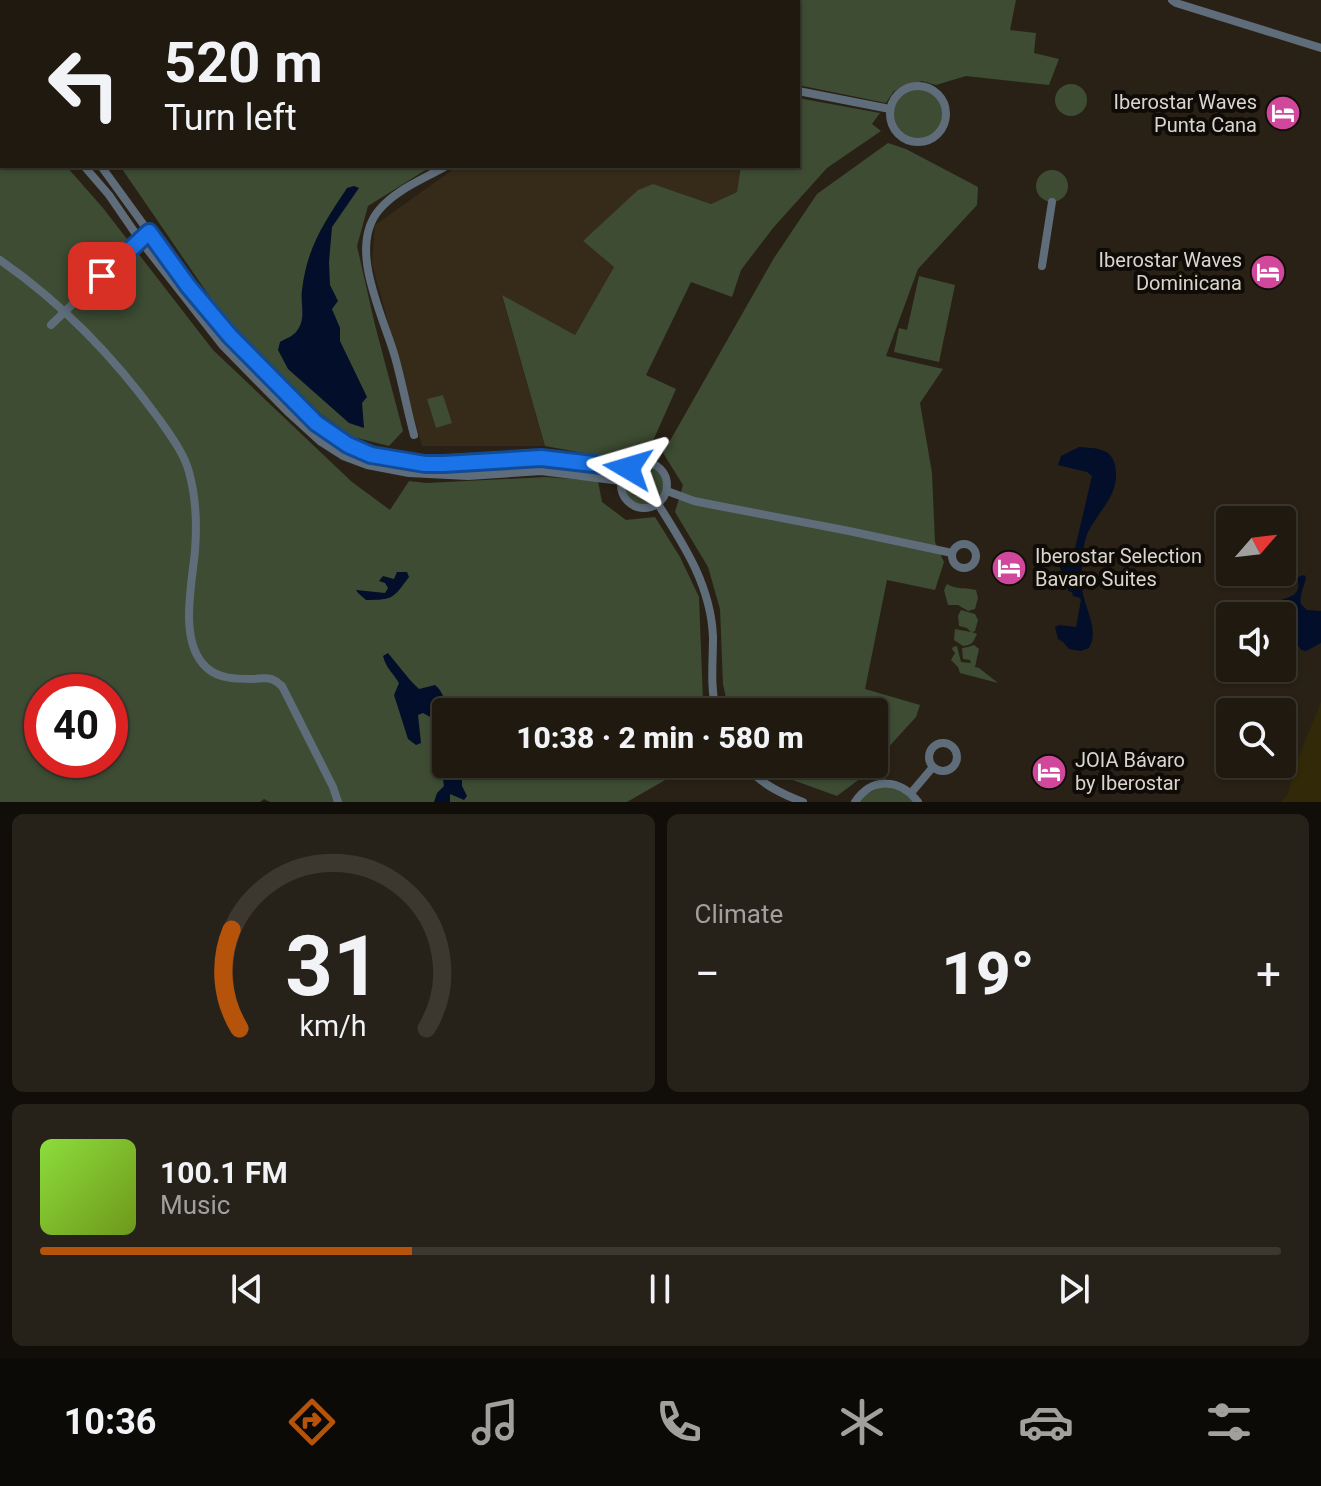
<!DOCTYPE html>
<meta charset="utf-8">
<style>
:root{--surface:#1f1910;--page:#272219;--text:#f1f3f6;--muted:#a1a09f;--line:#3c3830;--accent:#b45309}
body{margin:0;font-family:Roboto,sans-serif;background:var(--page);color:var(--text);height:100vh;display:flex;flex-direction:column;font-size:30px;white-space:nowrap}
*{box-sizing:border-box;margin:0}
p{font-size:26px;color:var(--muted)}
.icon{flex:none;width:44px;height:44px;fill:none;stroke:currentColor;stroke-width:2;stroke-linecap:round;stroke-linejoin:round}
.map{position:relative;height:802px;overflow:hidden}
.panel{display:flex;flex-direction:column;gap:12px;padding:12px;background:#110e09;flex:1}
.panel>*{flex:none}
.guide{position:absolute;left:0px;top:0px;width:800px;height:168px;box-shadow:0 2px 6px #0004,0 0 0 2px var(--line);background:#1f1910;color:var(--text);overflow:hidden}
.needle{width:52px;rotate:62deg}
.buttons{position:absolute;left:1216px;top:506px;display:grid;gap:16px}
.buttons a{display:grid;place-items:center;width:80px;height:80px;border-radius:8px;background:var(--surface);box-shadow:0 2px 6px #0004,0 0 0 2px var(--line);font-size:40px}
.speed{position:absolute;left:24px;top:674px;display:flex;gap:16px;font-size:40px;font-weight:700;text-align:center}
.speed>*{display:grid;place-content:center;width:104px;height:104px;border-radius:50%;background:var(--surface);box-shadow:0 2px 6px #0004,0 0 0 2px var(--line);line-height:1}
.speed .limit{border:12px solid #d22;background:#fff;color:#111}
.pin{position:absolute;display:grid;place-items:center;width:68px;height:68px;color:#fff;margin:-34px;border-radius:16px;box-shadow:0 4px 12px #0006}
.me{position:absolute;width:88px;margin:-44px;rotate:277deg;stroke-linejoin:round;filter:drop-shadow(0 0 6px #0008)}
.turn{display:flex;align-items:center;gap:28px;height:168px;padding:0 32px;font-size:36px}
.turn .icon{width:104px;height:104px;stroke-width:2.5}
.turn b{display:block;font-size:56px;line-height:68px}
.big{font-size:60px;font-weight:800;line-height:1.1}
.panel .tile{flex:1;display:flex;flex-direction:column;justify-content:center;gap:12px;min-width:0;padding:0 28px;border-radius:12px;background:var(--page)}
.panel .dial{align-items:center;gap:0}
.dial svg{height:208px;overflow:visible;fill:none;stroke:var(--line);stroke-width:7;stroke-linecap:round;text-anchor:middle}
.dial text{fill:var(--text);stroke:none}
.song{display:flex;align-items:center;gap:24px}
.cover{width:96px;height:96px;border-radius:12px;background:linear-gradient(135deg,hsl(90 70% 55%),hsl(80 70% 35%))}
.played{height:8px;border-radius:4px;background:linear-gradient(90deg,var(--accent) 30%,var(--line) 30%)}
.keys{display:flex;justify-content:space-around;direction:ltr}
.heat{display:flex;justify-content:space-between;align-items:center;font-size:44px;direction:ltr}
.panel .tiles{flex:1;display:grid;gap:12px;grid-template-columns:1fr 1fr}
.tile:last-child{grid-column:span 2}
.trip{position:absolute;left:432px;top:698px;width:456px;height:80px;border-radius:8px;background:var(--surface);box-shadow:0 2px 6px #0004,0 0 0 2px var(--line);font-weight:800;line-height:80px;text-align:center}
.tab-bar{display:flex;height:128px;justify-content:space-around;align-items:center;background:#0c0a06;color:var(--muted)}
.tab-bar .icon{width:56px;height:56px}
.tab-bar .active{color:var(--accent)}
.tab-bar b{font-size:36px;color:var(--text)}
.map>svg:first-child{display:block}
.built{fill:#362a19}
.green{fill:#3d4c33;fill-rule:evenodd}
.sand{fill:#312908}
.water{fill:#030e2a}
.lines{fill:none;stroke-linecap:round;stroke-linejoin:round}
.minor{stroke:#5f6d7b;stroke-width:8}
.route-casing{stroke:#114b97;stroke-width:20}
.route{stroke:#1a73e8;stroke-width:14}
.labels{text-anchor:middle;stroke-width:8;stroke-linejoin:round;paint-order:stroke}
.poi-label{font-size:20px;fill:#dbd5ce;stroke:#0f0b07;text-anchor:end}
</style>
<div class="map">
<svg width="1321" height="802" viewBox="0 0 1321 802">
<rect width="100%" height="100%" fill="#292116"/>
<path class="built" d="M458,166H741L737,192L711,204L652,184L583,241L614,267L575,335L502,296L545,446H422L372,264L375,225Z"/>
<g class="green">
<path d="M0,0H572V2H2V68L0,67Z"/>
<path d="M676,0H1016L1010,30L1036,33L1034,53L1059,59L1049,85L966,76L936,85L922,81L894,91L886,103L798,85V2H676Z"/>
<circle cx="1071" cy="100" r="16"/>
<circle cx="918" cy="114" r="28"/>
<path d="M798,98L880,113L872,124L881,131L827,168L773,228L741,270L732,297L691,282L646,375L676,389L649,450L616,459L545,446L502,295L575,335L614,267L583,241L638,190L653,184L711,204L737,192L741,166H798Z"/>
<path d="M0,104L2,105V166H66L103,208L213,350L352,482L390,510L409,481L426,483L546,477L598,481L602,502L626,520L655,517L680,557L699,597L703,702L707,712H446V764H693L627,802H270L264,799L260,802H0ZM42,692H110V760H42Z"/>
<path d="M888,143L906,149L978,187L977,205L918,269L886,356L943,369L920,403L932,473L935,542L944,562L935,590L887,580L865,689L920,705L916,717L874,763V712H729L723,684L720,609L708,567L675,512L683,485L663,453L774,258L817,194Z"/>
<path d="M120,166H432L368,206L357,246L375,325L403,431L389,446L353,437L321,414L223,316Z"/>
<circle cx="1052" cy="186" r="16"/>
<path d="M919,276L955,285L939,362L894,352L899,328L907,330Z"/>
<path d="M443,395L452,423L436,428L427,399Z"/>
<circle cx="644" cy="485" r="23"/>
<path d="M947,584C956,590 966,587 976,590L978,598L975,609L968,611L958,605H948L944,590Z"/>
<path d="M961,610L975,614L978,620L975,631L972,632L977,634C973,642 973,645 963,646L954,640L955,629L971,632L967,628L959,626L958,616Z"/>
<path d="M974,645L979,649L975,667L979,668L998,683L960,673L958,667L951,660L955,653L952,649L953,647L957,646L961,662L971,663L970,660L963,659L962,648L968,647Z"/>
<path d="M763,764H873L857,781L837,796L776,774Z"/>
<path d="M889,783L918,802H855L858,798Z"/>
</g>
<path class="sand" d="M1321,702V802H1281L1288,794L1297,761Z"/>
<g class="water">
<path d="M354,186L359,188L332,227L329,262L330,285L338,301L332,309L340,328V341L367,397L362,403L364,428L349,423L288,369L278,350L280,342C285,339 293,336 296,332C307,319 300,304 302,290C307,247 324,223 347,188Z"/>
<path d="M1079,447C1088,448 1095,447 1104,451C1110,453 1113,458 1115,465C1121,493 1100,509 1088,532C1085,540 1083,548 1083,556C1082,567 1081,577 1082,588C1084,608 1100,629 1089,648L1081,651L1069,649L1063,642L1058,639L1055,627L1059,625L1076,627L1081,600L1080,598L1073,596L1072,592L1068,591V586L1060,575L1061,569L1058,565L1038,557L1040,553L1070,561L1073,557L1092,476L1087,472L1058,465L1061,456Z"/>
<path d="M1289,554H1294L1296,559L1292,561L1298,577L1304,575L1306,577C1305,586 1299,593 1301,604L1307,610L1321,611V643L1306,651L1301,650L1288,631L1282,634V616H1273L1278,601C1290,597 1301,595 1298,581C1292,579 1284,579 1281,572L1284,558Z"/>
<path d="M397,572H407L409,577C393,598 394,600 366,600L358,593L356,590L385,593L388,588L385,583L379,581L383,576L394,579Z"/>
<path d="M388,653L410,680L419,689L435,685C453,698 446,741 446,763L437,755L432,745L435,732L434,719L423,713L418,715L421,743L416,745L408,739L394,695L399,683C393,673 386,668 383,656Z"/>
<path d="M447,764H462V786L467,796L464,800L450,794V802H434L437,793L444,786L442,773L448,766Z"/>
</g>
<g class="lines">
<g class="minor">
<path d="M1172,0L1176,3L1321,48"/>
<path d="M583,2V0"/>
<path d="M0,79L2,80"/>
<circle cx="918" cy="114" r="28"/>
<path d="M798,91L890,109"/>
<path d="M0,93L2,94"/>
<path d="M84,166L109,195L140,240L223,346L287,411L321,442L343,456L367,465L409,473L468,476L541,471L621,481"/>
<path d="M101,166L188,286L230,336L316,423L348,445L371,455L425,464H444L541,458L628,468"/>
<path d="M0,260C62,303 115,358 159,419C169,433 185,455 189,472C196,497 197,525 195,551C192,584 178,643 207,668C219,679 237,679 253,679C258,679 266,677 271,679C275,680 278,683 282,686L333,787L338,802"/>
<path d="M1042,266L1052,202"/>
<path d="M51,325L142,237"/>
<path d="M414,435C407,409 402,382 395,357C383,315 347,248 379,210C395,190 424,179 446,166"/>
<circle cx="644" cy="485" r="23"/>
<path d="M667,491L694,501L714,505L849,531L952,553"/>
<path d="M658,504C684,545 711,586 713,637C713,662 710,686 716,712"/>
<circle cx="964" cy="556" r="12"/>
<circle cx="943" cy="757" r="14"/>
<path d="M744,764C760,783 779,793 803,802"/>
<path d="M911,793L933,767"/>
<path d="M855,802C872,777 900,778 918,802"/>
</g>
</g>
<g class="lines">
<defs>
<path id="route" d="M102,276L149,232L188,286L230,336L316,423L348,445L371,455L425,464H444L541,458L628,468"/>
</defs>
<use href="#route" class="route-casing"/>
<use href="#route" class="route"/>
</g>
<defs>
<symbol id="hotel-disc" viewBox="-11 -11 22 22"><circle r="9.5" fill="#d1479c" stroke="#0f0b07"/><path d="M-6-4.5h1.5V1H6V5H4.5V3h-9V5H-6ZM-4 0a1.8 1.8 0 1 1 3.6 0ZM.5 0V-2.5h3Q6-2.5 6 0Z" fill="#fff"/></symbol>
</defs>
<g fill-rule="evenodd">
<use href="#hotel-disc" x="1263" y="93" width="40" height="40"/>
<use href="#hotel-disc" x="1248" y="252" width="40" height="40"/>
<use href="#hotel-disc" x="989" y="548" width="40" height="40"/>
<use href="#hotel-disc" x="1029" y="752" width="40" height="40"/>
</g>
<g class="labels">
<g class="poi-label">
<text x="1257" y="109">Iberostar Waves<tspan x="1257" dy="23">Punta Cana</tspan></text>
<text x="1242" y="267">Iberostar Waves<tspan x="1242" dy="23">Dominicana</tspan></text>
<text x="1035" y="563" text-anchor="start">Iberostar Selection<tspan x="1035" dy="23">Bavaro Suites</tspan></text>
<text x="1075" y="767" text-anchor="start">JOIA Bávaro<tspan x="1075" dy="23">by Iberostar</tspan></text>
</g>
</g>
</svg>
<div class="buttons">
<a><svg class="needle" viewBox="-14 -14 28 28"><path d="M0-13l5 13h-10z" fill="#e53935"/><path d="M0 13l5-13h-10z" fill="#a1a09f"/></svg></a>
<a><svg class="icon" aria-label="sound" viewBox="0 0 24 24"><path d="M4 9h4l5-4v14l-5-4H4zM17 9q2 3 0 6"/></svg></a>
<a><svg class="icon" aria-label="search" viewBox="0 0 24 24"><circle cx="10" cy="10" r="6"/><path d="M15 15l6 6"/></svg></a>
</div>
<div class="speed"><div class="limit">40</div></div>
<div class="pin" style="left:102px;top:276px;background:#d93025"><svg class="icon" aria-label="arrive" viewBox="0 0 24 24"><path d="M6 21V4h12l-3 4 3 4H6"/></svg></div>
<svg class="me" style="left:628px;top:468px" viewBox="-20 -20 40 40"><path d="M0-17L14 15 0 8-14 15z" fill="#1a73e8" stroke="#fff" stroke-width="4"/></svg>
<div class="trip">10:38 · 2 min · 580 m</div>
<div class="guide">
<div class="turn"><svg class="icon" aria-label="left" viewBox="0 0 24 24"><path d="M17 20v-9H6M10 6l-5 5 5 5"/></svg><div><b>520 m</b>Turn left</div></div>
</div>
</div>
<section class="panel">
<div class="tiles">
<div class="tile dial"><svg viewBox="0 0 100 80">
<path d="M14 69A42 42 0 1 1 86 69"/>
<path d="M14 69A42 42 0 0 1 11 31" stroke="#b45309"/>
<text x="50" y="56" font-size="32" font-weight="700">31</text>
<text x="50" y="72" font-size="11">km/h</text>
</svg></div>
<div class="tile"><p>Climate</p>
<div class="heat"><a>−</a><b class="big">19°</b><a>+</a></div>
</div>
<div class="tile">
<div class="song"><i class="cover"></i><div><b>100.1 FM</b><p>Music</p></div></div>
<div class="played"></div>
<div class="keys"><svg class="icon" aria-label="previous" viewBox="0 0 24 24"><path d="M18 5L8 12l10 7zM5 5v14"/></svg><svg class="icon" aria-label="pause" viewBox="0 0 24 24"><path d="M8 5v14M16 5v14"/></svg><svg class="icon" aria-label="next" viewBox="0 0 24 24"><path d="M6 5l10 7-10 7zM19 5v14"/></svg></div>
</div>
</div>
</section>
<nav class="tab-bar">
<b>10:36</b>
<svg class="icon active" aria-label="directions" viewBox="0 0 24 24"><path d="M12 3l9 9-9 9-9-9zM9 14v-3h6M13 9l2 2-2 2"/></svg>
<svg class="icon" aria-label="music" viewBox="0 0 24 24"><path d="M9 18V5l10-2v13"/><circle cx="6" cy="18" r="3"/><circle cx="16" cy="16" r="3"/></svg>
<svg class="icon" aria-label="phone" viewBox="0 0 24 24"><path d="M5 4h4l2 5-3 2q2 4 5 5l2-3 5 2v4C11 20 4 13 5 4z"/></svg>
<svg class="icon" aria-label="climate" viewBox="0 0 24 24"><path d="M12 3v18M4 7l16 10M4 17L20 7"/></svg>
<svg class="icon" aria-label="car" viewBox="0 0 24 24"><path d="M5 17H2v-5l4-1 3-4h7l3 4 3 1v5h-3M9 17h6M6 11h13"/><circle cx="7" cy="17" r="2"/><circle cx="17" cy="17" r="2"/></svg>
<svg class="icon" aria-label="filters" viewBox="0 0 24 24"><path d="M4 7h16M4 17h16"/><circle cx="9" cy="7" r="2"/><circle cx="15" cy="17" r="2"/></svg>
</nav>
